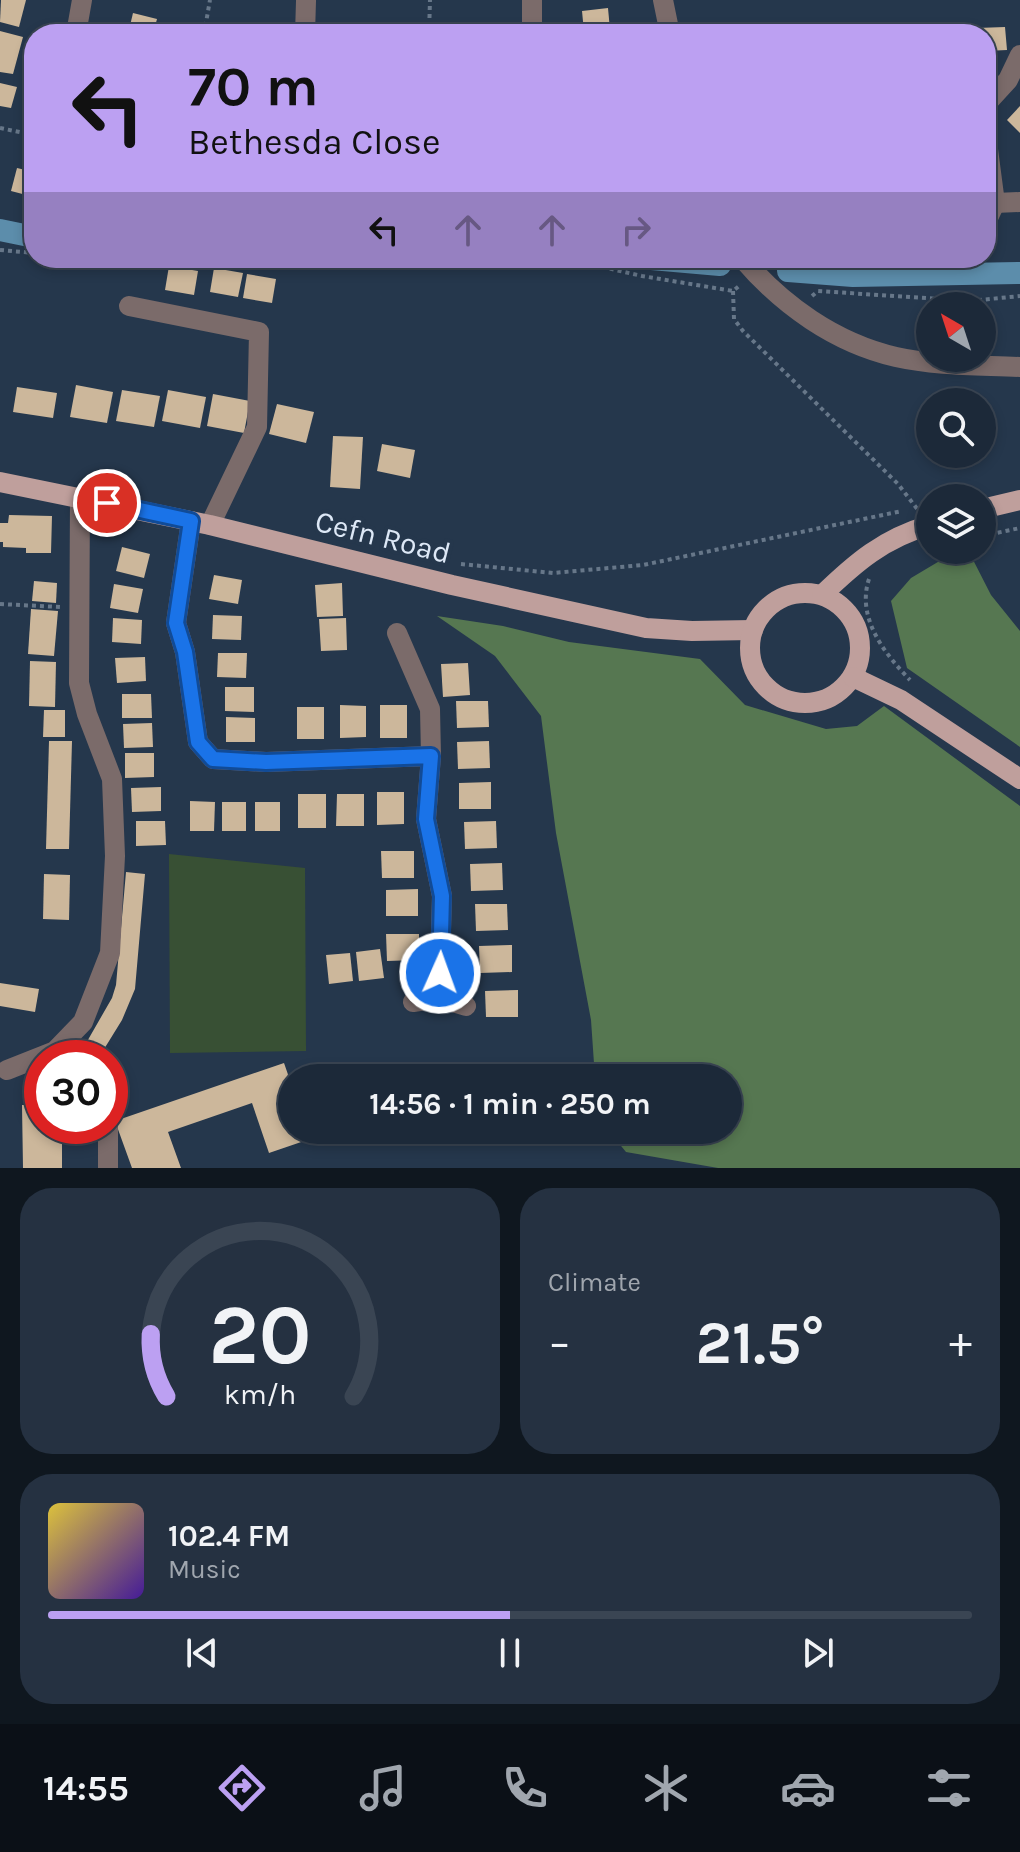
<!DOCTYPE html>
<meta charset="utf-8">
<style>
:root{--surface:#1c2939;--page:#253141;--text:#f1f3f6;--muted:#a0a6ae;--line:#3a4553;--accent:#bca0f2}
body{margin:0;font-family:Karla,sans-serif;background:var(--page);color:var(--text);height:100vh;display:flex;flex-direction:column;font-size:30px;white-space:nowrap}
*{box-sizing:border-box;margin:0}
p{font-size:26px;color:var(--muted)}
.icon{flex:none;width:44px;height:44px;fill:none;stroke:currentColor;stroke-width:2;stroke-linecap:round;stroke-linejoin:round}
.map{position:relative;height:1168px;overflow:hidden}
.details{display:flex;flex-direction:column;gap:20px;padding:20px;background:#0f171f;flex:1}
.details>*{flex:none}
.top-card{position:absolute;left:24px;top:24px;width:972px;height:244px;border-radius:32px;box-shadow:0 4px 12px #0003,0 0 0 2px var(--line);background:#bca0f2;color:#111;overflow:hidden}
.needle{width:52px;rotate:321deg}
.tools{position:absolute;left:916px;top:292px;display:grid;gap:16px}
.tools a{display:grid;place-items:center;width:80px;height:80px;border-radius:50%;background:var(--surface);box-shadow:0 4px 12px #0003,0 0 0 2px var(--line);font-size:40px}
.speed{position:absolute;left:24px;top:1040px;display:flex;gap:16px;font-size:40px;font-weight:700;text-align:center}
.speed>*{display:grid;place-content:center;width:104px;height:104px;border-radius:50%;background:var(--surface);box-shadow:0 4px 12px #0003,0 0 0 2px var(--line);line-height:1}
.speed .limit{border:12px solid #d22;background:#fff;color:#111}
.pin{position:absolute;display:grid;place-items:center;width:68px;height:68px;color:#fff;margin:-34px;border:4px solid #fff;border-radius:50%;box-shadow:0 2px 8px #0007}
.me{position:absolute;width:88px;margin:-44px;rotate:2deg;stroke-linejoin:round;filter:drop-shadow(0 0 6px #0008)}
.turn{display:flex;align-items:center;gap:28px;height:168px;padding:0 32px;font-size:36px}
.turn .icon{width:104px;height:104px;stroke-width:2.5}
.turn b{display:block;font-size:56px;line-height:68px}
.lanes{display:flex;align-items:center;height:76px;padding:0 32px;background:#0003;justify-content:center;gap:40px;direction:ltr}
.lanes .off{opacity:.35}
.big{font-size:60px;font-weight:700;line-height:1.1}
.details .card{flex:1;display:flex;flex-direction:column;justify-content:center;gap:12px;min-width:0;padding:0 28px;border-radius:32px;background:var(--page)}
.details .dial{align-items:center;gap:0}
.dial svg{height:208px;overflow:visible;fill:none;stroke:var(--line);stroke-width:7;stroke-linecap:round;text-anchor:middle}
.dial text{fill:var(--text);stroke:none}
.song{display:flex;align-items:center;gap:24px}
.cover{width:96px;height:96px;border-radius:12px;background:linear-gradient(135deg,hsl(50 70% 55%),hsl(260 70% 35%))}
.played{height:8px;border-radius:4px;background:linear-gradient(90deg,var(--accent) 50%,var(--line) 50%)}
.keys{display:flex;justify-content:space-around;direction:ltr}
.heat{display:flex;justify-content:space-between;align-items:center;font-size:44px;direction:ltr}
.details .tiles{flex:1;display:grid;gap:20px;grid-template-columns:1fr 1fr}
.card:last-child{grid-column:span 2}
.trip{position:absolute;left:278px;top:1064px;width:464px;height:80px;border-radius:40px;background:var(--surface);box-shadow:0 4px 12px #0003,0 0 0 2px var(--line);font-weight:700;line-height:80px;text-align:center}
.menu{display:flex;height:128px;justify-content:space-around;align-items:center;background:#0b1017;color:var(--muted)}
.menu .icon{width:56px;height:56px}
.menu .active{color:var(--accent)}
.menu b{font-size:36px;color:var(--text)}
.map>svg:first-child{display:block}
.green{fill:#385034}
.forest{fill:#567751}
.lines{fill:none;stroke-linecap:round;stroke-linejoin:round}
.canal{stroke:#5c8dab;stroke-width:22}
.building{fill:#ccb79b}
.path{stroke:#677789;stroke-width:4;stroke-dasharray:4 4;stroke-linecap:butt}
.minor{stroke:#7b6b6a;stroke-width:20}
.major{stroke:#bf9f9c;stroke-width:20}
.route-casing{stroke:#114b97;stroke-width:20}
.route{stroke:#1a73e8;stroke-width:14}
.labels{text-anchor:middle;stroke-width:8;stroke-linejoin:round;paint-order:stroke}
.street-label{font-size:30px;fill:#dde8f6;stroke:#25374c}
</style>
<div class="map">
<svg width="1020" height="1168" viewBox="0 0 1020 1168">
<rect width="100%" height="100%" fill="#25374c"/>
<path class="green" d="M169,854L305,868L306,1051L170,1053Z"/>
<g class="forest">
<path d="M958,550H968L991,595L1020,631V747L907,668L891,601L911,578Z"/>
<path d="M437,616L503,626L569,642L700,659L745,705L826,729L857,726L884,706L1020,806V1168H718L626,1152L608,1130H728V1078H595L591,1020L556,833L541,716L495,656Z"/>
</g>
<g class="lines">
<g class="canal">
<path d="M0,230L34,237"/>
<path d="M640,258L720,265"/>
<path d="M788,271L853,276L1020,273"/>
</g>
</g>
<g class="building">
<path d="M1,0H26L19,27L0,22Z"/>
<path d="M608,8L610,30L584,32L582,11Z"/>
<path d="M133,13L157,19L153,34H128Z"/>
<path d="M950,25L951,34H927V28Z"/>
<path d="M923,27L924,34H895V30Z"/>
<path d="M1005,27L1007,50L986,51V34H977V28Z"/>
<path d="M0,31L23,37L13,74L0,72Z"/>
<path d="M0,83L17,87L11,108L0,106Z"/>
<path d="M1020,106V133L1007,120Z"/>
<path d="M17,168L34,172V197L11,191Z"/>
<path d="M169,266L198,271L194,295L165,290Z"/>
<path d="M214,268L243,273L238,297L210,292Z"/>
<path d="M247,274L276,279L272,303L243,298Z"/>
<path d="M76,385L113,392L107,423L70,417Z"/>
<path d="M17,387L57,393L53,418L13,412Z"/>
<path d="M122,390L160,396L154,427L116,421Z"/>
<path d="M168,390L206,397L200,428L162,421Z"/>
<path d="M213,394L250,401L244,433L207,426Z"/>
<path d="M277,404L314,412L306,443L269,434Z"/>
<path d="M333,436L363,437L360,489L330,487Z"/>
<path d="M382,444L415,450L410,478L377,471Z"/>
<path d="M9,515L52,516L51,553H26V548L3,547V542H0V523H8Z"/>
<path d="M122,547L150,554L144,578L116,571Z"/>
<path d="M214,575L242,580L238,604L209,599Z"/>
<path d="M34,581L57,583L56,603L32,601Z"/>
<path d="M342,583L343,616L317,617L315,585Z"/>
<path d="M114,584L143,589L138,613L110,608Z"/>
<path d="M31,609L58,611L54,656L28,654Z"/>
<path d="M213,615L242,616L241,640L212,639Z"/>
<path d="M113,618L142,620L141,644L112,642Z"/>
<path d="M346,618L347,650L321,651L319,619Z"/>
<path d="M218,653H247L246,678L217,677Z"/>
<path d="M145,657L146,681L117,683L115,658Z"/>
<path d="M30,661L56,662L55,707L29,706Z"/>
<path d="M468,663L470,695L443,697L441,664Z"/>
<path d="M225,687H254V712L225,711Z"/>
<path d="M122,694H151L152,718H122Z"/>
<path d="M456,701H488L489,727L457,728Z"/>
<path d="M340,705L366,706V737L340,738Z"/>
<rect x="380" y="705" width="27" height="33"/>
<rect x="297" y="707" width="27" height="32"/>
<path d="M44,710H65V737H43Z"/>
<path d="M226,717L255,718V742H226Z"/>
<path d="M152,723L153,747L124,748L123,724Z"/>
<path d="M49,741H72L69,849H46Z"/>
<path d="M489,741L490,768L458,769L457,742Z"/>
<path d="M125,753H154V777L125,778Z"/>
<path d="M491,782V809H459V783Z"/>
<path d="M161,787V811L132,812L131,788Z"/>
<path d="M377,792H404V824L377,825Z"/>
<rect x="298" y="794" width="28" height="34"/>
<path d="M337,794H364V826H336Z"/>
<path d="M190,801L215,802L214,831H190Z"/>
<rect x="222" y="802" width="24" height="29"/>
<rect x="255" y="802" width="25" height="29"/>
<path d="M136,821H165L166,845L136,846Z"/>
<path d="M496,821L497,848L465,849L464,822Z"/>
<path d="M381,851H414V878H382Z"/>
<path d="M502,863L503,890L471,891L470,864Z"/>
<path d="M126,872L145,874L135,989L122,1020L101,1054L85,1045L112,998L116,985Z"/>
<path d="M44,874L70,875L69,920L43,919Z"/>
<path d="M418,889V916H386V890Z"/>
<path d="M475,904H507L508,930L476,931Z"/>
<path d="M386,934H419V960L387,961Z"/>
<path d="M512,945V972L480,973L479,946Z"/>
<path d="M380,949L384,978L359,981L356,952Z"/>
<path d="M350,953L353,981L329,984L326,955Z"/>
<path d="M0,983L39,989L35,1012L0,1006Z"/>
<path d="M518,990V1017H486L485,991Z"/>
<path d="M284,1063L292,1086V1130H307L310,1139L269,1153L252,1103L168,1132L181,1168H132L115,1121Z"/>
<path d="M22,1105H42V1126H99V1133H62V1168H23Z"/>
</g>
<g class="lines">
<g class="path">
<path d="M204,34L210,0"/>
<path d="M429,34L430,0"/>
<path d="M0,128L34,135"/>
<path d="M0,250L34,253"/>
<path d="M563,258L642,276L733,291L739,286"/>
<path d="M733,291L734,319L743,331L898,484L918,510"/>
<path d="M812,296L818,291L970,301L1020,296"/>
<path d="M982,536L1020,528"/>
<path d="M461,564L553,573L643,565L902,511"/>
<path d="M869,579C856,618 885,654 910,680"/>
<path d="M0,604L60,607"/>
</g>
<g class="minor">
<path d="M663,0L670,34"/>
<path d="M76,34L82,0"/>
<path d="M305,34L306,1"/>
<path d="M532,34V0"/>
<path d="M986,104L1008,80L1020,55"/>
<path d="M986,134L995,203L988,218"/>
<path d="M995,203L1020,202"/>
<path d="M742,258C782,305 835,343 896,357C936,366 979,365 1020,367"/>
<path d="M129,306L259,332L257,427L210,525"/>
<path d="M191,521L176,623L185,652L198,742L213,759L266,762L431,756"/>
<path d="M397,633L430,709L431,756L426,819L442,896L439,998"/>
<path d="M413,1002L439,998L466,1006"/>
<path d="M55,1051L75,1058"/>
<path d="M7,1070L55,1051L83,1022L110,953L115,856L112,779L87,714L79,683L80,497"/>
<path d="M110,1070L112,1071L110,1097"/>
<path d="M108,1168V1126"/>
</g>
<g class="major">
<path d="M0,482L210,525L452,585L646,628L692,631L753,630"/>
<path d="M982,509L1020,500"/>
<circle cx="805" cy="648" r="55"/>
<path d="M822,595C855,563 884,538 930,525"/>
<path d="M853,677L901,700L1020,779"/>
</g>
</g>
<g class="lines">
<defs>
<path id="route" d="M107,503L191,521L176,623L185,652L198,742L213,759L266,762L431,756L426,819L442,896L440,973"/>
</defs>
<use href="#route" class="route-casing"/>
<use href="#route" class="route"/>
</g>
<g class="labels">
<g class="street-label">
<text transform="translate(383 537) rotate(14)" y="10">Cefn Road</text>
</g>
</g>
</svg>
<div class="tools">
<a><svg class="needle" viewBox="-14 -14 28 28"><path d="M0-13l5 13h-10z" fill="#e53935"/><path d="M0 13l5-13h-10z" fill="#a0a6ae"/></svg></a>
<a><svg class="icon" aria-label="search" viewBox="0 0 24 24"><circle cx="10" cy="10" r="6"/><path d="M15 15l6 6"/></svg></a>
<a><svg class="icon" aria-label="layers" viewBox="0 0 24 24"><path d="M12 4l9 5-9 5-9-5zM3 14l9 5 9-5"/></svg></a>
</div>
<div class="speed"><div class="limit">30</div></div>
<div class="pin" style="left:107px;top:503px;background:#d93025"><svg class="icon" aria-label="arrive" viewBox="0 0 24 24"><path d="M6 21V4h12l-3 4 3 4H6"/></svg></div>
<svg class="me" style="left:440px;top:973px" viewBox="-20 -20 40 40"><circle r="17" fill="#1a73e8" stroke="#fff" stroke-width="3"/><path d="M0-11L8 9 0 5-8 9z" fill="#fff"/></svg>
<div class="trip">14:56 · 1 min · 250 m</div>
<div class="top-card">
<div class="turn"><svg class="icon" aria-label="left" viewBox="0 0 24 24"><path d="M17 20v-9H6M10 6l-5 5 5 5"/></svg><div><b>70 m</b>Bethesda Close</div></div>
<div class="lanes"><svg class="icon" aria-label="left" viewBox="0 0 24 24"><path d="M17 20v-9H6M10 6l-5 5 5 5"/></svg><svg class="icon off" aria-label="ahead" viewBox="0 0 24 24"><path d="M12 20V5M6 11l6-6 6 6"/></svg><svg class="icon off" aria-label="ahead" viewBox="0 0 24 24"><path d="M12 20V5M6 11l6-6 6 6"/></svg><svg class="icon off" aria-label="right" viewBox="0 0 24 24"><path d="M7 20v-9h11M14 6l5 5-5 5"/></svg></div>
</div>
</div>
<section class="details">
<div class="tiles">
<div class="card dial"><svg viewBox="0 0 100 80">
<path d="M14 69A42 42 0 1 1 86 69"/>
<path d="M14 69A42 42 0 0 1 8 45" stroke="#bca0f2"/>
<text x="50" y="56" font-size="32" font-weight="700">20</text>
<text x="50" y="72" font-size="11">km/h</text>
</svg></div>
<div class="card"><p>Climate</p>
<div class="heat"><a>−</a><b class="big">21.5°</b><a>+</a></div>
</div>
<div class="card">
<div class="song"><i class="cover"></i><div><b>102.4 FM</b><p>Music</p></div></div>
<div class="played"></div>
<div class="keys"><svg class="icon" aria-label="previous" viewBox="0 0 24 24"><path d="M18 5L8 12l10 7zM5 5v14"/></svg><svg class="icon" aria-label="pause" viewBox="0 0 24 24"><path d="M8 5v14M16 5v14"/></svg><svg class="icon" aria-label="next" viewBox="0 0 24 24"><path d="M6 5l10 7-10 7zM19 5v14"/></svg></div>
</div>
</div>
</section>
<nav class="menu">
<b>14:55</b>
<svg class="icon active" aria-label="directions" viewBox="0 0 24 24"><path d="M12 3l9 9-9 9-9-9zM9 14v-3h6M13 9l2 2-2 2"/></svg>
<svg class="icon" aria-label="music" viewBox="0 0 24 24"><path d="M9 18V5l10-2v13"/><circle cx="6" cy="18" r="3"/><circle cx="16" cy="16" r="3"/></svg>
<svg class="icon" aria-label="phone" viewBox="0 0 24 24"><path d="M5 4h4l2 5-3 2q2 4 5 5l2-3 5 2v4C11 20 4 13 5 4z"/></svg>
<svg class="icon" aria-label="climate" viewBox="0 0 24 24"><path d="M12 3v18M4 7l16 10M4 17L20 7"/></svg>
<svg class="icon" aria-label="car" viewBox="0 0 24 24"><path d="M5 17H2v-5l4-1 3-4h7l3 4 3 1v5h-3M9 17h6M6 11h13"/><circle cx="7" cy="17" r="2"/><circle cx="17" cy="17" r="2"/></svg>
<svg class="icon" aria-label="filters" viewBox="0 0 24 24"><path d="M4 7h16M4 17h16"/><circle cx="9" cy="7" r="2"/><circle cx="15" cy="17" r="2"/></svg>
</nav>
